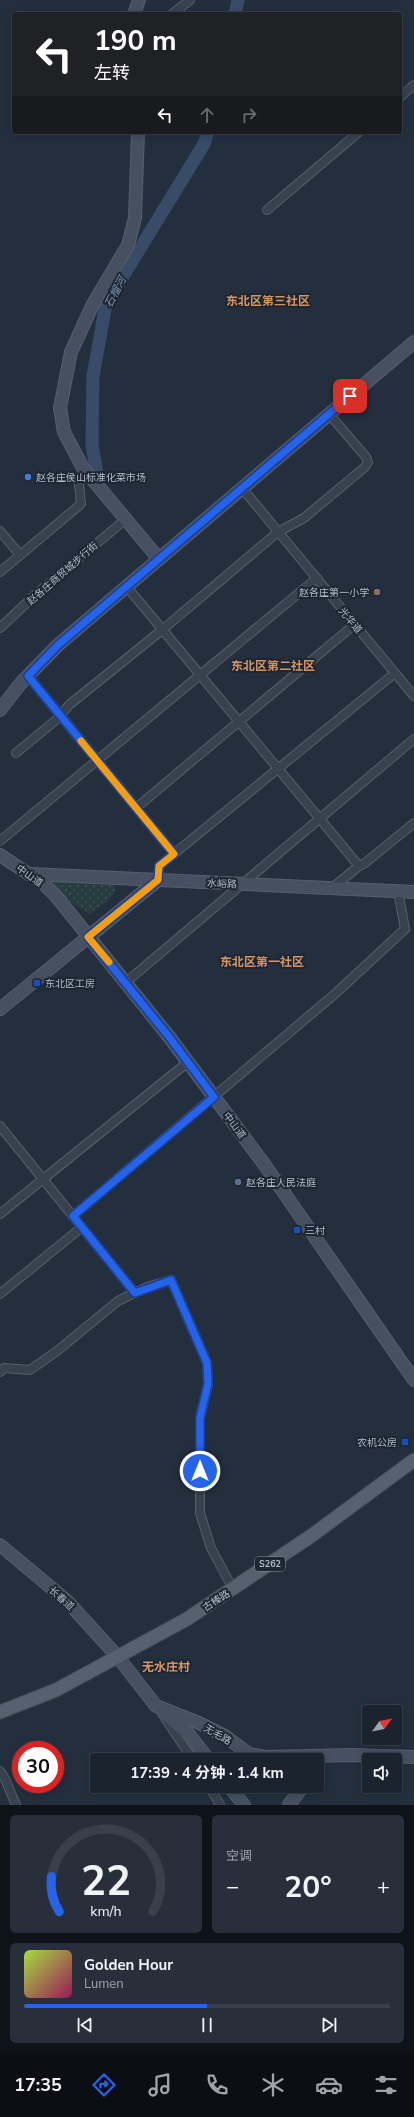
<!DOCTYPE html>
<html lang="zh">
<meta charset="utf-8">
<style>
:root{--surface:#1b232e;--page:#282f3a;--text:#f1f3f6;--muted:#a0a4aa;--line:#39404a;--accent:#2563eb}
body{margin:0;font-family:"Nunito Sans","Noto Sans SC",sans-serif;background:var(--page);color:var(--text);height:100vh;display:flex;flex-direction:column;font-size:15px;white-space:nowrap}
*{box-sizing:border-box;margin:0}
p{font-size:13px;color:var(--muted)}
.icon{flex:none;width:22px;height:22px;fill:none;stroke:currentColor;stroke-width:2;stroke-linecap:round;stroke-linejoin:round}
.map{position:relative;height:1805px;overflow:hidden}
.side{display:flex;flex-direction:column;gap:10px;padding:10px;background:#0f1319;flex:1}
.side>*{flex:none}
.hud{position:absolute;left:12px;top:12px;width:390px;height:122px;border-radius:4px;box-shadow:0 2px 10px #0003,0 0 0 1px var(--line);background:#202124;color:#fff;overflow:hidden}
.needle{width:26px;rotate:57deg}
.controls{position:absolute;left:362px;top:1705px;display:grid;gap:8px}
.controls a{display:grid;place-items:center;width:40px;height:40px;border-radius:4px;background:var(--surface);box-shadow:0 2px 10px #0003,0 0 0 1px var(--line);font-size:20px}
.speed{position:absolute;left:12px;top:1741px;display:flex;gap:8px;font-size:20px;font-weight:700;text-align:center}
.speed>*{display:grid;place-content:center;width:52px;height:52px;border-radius:50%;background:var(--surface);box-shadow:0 2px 10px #0003,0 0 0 1px var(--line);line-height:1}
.speed .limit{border:6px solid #d22;background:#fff;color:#111}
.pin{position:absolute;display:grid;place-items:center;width:34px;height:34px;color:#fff;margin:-17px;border-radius:8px;box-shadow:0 2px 6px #0006}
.me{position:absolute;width:44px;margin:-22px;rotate:0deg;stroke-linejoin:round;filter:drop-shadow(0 0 3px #0008)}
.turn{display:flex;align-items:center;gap:14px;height:84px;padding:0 16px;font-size:18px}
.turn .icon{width:52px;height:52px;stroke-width:2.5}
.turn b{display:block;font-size:28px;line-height:34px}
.lanes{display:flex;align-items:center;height:38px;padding:0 16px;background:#0003;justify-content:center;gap:20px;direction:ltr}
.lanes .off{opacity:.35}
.big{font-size:30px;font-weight:700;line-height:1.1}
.side .tile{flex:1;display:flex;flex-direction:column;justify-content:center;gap:6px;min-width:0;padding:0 14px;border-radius:6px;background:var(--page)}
.side .dial{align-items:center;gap:0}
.dial svg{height:104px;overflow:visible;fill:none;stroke:var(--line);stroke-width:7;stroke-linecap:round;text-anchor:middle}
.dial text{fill:var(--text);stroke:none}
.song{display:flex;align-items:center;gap:12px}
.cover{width:48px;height:48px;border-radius:6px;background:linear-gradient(135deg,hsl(80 70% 55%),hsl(330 70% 35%))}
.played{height:4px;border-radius:2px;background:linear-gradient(90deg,var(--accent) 50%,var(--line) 50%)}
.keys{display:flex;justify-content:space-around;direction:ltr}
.heat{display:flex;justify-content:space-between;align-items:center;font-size:22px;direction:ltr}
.side .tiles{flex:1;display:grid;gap:10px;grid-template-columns:1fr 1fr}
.tile:last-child{grid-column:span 2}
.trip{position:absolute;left:90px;top:1753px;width:234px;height:40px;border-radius:4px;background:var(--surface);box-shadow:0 2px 10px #0003,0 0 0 1px var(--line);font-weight:700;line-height:40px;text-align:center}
.dock{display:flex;height:64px;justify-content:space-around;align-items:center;background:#0b0e12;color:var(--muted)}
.dock .icon{width:28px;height:28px}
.dock .on{color:var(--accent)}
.dock b{font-size:18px;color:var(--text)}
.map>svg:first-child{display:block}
.grass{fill:url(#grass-dots)}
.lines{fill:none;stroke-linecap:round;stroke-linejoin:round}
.river{stroke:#394c67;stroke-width:13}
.street-casing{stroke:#565f6c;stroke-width:10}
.secondary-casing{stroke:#565f6c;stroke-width:14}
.primary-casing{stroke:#414a57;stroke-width:15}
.street{stroke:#38414e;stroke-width:8}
.secondary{stroke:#465061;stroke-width:12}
.primary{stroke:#56606e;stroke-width:13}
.route-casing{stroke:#184099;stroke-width:10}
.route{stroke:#2563eb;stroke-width:7}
.slow{stroke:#f59e0b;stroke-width:7}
.shop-dot{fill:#3f7fe0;stroke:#1d2633;stroke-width:1.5}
.education-dot{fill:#8d6e63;stroke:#1d2633;stroke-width:1.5}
.transit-dot{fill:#1a4fb4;stroke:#1d2633;stroke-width:1.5}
.service-dot{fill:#5c6f8a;stroke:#1d2633;stroke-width:1.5}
.labels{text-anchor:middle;stroke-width:4;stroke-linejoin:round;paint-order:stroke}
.shield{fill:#1d2633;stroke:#878f9c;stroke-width:1}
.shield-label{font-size:9px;font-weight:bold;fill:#b4bcc9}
.poi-label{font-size:10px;fill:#b4bcc9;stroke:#1d2633;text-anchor:start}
.street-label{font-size:10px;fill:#b4bcc9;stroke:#1d2633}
.water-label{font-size:11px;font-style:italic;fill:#7c92b1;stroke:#1d2633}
.quarter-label{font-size:12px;font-weight:bold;fill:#d59563;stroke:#1d2633}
</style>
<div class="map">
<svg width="414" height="1805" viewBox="0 0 414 1805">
<defs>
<pattern id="grass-dots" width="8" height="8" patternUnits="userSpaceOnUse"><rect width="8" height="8" fill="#263c3f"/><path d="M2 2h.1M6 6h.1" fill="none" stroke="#435659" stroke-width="1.8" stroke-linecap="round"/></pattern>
</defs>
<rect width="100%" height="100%" fill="#242f3e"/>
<path class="grass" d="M55,880L110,882L114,885L115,892L108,901L89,914L69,901L54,885Z"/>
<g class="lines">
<g class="river">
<path d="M235,14L238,0"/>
<path d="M97,474L92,445L93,376L106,304L204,144L208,132"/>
</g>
<defs>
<g id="street">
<path d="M172,14L190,0"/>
<path d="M400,97L414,85"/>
<path d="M267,210L359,132"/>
<path d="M242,488L414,696"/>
<path d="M0,531L20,555"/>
<path d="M0,572L81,504L79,484L86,471"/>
<path d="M127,587L359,866L332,888"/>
<path d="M0,628L36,594L126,519"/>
<path d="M28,676L174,854"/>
<path d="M16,753L56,720L69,705L162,630L278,532L304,518L365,467L368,462L366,457L329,414"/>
<path d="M136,808L355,624"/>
<path d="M0,841L317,578"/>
<path d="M359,866L365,863L414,823"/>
<path d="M158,880L159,866L395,673"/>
<path d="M125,983L414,739"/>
<path d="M0,1126L135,1293"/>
<path d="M0,1214L188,1062"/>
<path d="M73,1216L336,993L405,929L398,891"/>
<path d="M0,1294L82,1227"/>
<path d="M0,1372L4,1368L30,1370L57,1351L118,1301L147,1287L171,1280L207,1363L208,1384L200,1418V1513L211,1548L233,1589"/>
<path d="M165,1718L193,1760"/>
<path d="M0,1771L5,1779L16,1805"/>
<path d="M209,1786L220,1805"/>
</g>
<g id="secondary">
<path d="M134,14L139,0"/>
<path d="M138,132L135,218L128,245L93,304L71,352L60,408L64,432L83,468L159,559"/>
<path d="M0,710L21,683L58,645L414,342"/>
<path d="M0,855L44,884L56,896L170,1038L264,1164L414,1380"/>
<path d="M30,874L414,892"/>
<path d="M0,1009L158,880"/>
<path d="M0,1545L67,1601L117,1656L156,1706L199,1723L225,1736L249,1754L265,1757L352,1755L414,1757"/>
<path d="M164,1713L187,1732L209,1760"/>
<path d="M229,1786L244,1805"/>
<path d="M289,1805L303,1786"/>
</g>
<path id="primary" d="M0,1712L56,1690L187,1619L311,1536L414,1460"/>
</defs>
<use href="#street" class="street-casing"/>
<use href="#secondary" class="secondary-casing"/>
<use href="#primary" class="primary-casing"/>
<use href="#street" class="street"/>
<use href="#secondary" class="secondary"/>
<use href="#primary" class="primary"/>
</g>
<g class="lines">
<defs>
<path id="route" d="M200,1471V1418L208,1384L207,1363L171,1280L135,1293L73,1216L214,1097L170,1038L88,937L158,880L159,866L174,854L28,676L58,645L350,396"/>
</defs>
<use href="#route" class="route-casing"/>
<use href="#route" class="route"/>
<path class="slow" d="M81,741L174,854L159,866L158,880L88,937L109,962"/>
</g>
<circle class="shop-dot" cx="28" cy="477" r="4"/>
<circle class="education-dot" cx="377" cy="592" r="4"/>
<g class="transit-dot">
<rect x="33" y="979" width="8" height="8" rx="2"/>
<rect x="293" y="1226" width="8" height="8" rx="2"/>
<rect x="401" y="1438" width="8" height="8" rx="2"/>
</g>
<circle class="service-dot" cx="238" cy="1182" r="4"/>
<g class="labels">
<rect class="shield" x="255" y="1557" width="30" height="14" rx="3"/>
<g class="shield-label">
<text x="270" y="1567">S262</text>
</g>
<g class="poi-label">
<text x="36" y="481">赵各庄侯山标准化菜市场</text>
<text x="369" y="596" text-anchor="end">赵各庄第一小学</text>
<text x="45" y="987">东北区工房</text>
<text x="246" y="1186">赵各庄人民法庭</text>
<text x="305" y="1234">三村</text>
<text x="397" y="1446" text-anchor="end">农机公房</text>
</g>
<g class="street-label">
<text transform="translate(62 573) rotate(-41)" y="4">赵各庄商贸城步行街</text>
<text transform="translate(351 620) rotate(50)" y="4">光华道</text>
<text transform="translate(30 875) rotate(35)" y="4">中山道</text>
<text transform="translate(222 883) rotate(3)" y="4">水峪路</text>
<text transform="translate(235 1125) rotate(53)" y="4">中山道</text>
<text transform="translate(62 1598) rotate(42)" y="4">长春道</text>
<text transform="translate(216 1600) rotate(-33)" y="4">古榛路</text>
<text transform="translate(218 1734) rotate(30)" y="4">无毛路</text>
</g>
<g class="water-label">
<text transform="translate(115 292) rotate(-62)" y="4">石榴河</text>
</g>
<g class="quarter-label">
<text x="268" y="305">东北区第三社区</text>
<text x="273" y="670">东北区第二社区</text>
<text x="262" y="966">东北区第一社区</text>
<text x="166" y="1671">无水庄村</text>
</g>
</g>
</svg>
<div class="controls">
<a><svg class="needle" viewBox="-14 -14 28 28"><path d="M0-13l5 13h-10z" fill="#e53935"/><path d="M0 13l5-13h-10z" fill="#a0a4aa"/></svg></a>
<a><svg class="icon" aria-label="sound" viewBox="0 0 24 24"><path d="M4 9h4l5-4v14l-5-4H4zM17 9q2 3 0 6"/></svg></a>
</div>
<div class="speed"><div class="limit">30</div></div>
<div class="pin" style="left:350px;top:396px;background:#d93025"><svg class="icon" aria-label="arrive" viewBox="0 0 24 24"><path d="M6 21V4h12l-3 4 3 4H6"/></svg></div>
<svg class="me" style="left:200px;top:1471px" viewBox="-20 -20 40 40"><circle r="17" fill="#2563eb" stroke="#fff" stroke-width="3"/><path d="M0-11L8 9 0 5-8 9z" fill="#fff"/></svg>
<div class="trip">17:39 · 4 分钟 · 1.4 km</div>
<div class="hud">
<div class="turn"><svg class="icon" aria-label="left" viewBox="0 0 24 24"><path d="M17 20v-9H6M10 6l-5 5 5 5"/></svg><div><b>190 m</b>左转</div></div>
<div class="lanes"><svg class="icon" aria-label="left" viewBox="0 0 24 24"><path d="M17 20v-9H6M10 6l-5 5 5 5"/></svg><svg class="icon off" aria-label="ahead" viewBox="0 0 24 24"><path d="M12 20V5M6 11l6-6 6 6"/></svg><svg class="icon off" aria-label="right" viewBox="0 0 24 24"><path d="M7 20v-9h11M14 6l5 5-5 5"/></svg></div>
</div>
</div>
<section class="side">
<div class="tiles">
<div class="tile dial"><svg viewBox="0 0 100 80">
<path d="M14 69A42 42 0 1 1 86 69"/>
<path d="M14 69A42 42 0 0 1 8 42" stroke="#2563eb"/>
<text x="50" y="56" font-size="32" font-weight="700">22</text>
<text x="50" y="72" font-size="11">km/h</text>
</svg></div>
<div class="tile"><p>空调</p>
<div class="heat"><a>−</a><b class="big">20°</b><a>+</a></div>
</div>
<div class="tile">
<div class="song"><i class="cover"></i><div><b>Golden Hour</b><p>Lumen</p></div></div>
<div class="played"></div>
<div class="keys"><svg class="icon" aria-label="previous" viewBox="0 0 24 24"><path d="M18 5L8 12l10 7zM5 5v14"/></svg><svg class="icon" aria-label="pause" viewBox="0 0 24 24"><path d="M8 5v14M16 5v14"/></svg><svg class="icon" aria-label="next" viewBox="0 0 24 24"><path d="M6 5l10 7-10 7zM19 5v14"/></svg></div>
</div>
</div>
</section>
<nav class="dock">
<b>17:35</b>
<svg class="icon on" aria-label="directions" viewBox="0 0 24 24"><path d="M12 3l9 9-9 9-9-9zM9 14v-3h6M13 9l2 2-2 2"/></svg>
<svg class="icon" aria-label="music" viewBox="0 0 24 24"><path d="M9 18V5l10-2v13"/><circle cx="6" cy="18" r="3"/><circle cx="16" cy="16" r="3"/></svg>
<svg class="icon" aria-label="phone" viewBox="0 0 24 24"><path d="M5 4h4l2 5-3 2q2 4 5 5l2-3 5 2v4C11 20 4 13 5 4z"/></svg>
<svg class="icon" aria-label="climate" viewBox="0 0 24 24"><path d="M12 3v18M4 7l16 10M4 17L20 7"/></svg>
<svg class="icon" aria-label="car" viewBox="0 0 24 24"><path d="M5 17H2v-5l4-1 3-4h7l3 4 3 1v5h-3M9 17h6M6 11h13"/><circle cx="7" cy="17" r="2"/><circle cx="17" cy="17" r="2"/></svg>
<svg class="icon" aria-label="filters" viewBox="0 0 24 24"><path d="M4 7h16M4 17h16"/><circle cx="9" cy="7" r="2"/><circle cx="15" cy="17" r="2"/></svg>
</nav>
